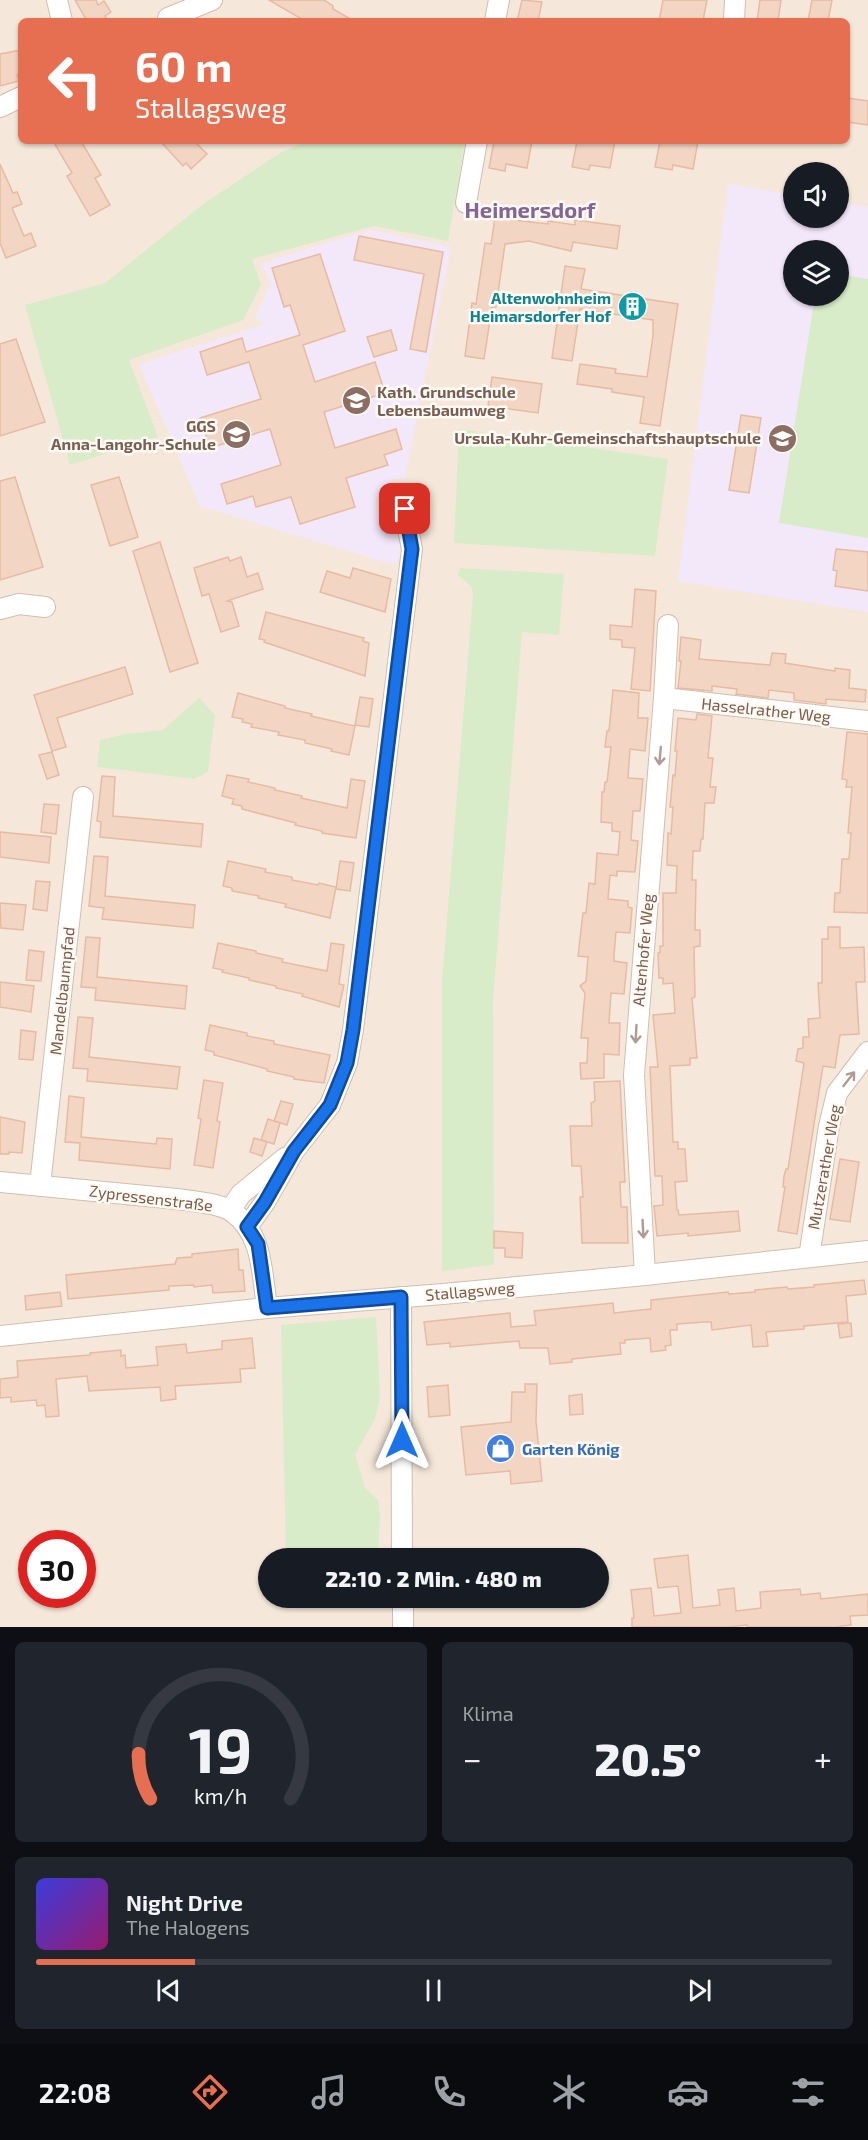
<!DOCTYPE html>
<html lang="de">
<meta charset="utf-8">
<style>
:root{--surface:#171b24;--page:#20242c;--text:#f1f3f6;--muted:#9ea1a6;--line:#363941;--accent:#e76f51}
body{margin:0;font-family:"Exo 2",sans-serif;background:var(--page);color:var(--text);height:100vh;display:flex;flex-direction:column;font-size:22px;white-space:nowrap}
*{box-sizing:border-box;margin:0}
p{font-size:20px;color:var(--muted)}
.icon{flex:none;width:33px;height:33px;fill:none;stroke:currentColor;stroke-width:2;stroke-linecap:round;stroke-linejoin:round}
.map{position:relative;height:1627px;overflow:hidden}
.sheet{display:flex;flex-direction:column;gap:15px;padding:15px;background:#0d0f14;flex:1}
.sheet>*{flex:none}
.hud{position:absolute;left:18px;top:18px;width:832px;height:126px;border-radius:9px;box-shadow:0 2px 4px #0004;background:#e76f51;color:#fff;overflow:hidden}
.tools{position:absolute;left:783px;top:162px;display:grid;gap:12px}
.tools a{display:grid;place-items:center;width:66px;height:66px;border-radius:50%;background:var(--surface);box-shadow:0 2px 4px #0004;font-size:30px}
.speed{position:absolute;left:18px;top:1530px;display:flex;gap:12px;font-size:30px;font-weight:700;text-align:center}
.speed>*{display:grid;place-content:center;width:78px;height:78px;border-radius:50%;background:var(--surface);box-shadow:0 2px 4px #0004;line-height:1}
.speed .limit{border:9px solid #d22;background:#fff;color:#111}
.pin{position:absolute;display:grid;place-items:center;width:51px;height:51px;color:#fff;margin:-26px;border-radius:12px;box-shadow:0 3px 9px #0006}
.me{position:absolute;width:66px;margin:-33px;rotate:0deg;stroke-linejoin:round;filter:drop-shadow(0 0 4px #0008)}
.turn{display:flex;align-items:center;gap:21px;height:126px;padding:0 18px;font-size:27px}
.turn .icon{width:78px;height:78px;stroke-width:2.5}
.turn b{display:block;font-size:42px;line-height:51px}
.big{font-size:45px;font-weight:800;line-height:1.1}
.sheet .tile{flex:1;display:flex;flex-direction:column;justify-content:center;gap:9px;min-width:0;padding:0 21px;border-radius:9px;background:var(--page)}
.sheet .dial{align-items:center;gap:0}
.dial svg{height:156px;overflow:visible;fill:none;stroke:var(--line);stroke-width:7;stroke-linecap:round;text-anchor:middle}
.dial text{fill:var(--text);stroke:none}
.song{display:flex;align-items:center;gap:18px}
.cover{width:72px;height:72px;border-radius:9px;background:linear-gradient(135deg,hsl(240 70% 55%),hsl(320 70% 35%))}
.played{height:6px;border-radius:3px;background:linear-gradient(90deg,var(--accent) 20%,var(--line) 20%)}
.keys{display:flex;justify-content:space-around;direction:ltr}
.heat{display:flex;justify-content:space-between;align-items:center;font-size:33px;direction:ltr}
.sheet .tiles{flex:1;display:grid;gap:15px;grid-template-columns:1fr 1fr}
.tile:last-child{grid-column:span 2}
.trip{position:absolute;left:258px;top:1548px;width:351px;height:60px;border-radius:30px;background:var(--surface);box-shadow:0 2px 4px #0004;font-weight:800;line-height:60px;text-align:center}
.menu{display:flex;height:96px;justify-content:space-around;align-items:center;background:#090b0e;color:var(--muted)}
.menu .icon{width:42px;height:42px}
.menu .current{color:var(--accent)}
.menu b{font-size:27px;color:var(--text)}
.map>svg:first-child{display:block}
.residential{fill:#f5e8da;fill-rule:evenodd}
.education{fill:#f3e8fa;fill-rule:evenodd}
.green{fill:#d8ecc9}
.building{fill:#f3d5c3;stroke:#e6bba3;stroke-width:1.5}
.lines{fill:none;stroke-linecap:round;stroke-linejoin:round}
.minor-casing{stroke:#d1beb0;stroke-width:22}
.minor{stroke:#fff;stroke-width:20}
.oneway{stroke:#af9d94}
.route-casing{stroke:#114b97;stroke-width:15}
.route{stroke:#1a73e8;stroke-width:10}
.labels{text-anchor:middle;stroke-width:5;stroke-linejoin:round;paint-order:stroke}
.culture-label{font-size:16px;font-weight:bold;fill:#0d838f;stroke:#fffaf3;text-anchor:end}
.education-label{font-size:16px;font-weight:bold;fill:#785e54;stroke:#fffaf3;text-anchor:end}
.street-label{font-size:16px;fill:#7a5c4d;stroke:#fffaf3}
.shop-label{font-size:16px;font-weight:bold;fill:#366cbe;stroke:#fffaf3;text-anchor:start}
.district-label{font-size:22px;font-weight:bold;fill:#846695;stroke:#fffaf3}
</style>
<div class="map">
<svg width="868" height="1627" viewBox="0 0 868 1627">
<rect width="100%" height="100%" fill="#fdf6ec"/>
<path class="residential" d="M0,0H868V1627H0ZM21,21H848V141H21ZM794,172H838V218H794ZM794,250H838V296H794ZM32,1544H82V1594H32ZM268,1558H598V1598H268Z"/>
<g class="education">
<path d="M728,184L793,195L794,218H838L839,202L868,207V612L678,581ZM794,250H838V296H794Z"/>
<path d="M369,230L451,247L405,478L392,479L383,488L376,500L377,511L397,537L401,548L399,558L396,563L391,564L200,506L139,364L266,324L255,318L270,284L262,263Z"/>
</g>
<g class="green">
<path d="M306,141H465L448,241L374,226L252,259L261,285L243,320L129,360L158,437L70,465L25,305L105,283L203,204L280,153Z"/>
<path d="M839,274L868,279V538L779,523L815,296H838Z"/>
<path d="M459,429L668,459L655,556L454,543Z"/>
<path d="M460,568L564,574L559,635L522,632L493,1001L494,1265L442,1271V982L473,594L471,586L458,575Z"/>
<path d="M199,698L215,715L208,772L194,779L97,767L100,740L126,734L163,730Z"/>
<path d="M376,1317L380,1397L375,1419L355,1454L365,1488L378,1500L380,1515L378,1558H286L281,1325Z"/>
</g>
<g class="building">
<path d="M75,0H96L98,5L104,1L111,12L105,16L108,21H87Z"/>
<path d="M269,0H324L333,6V9L354,21H305Z"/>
<path d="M522,0L542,2L538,21H517Z"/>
<path d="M663,0H707L703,21H659Z"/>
<path d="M760,0H781L778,21H757Z"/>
<path d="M812,0H832L828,21H808Z"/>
<path d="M21,50V74L17,75L19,81L0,86V54Z"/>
<path d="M848,98L868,101V125L848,122Z"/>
<path d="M53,141H81L101,175L95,178L110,205L90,216L67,176L72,173Z"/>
<path d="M160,141H194L207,154L191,169L186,163L183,166Z"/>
<path d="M494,141H532L527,168L506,164L505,171L489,168Z"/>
<path d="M577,141H615L610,168L590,165L589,170L572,167Z"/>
<path d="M660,141H698L693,169L673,165L672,170L655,167Z"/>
<path d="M0,164L13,193L17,192L22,204L12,208L24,236L31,233L36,246L6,258L0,243Z"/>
<path d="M495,218L548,224V221L575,225V220L620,226L617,249L573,242L571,251L529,241L505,244L496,307H492L484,359L465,356L472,303L476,304L485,243L491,244Z"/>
<path d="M359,236L443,252L426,352L410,349L424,274L354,260Z"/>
<path d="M320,254L345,331L303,345L315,382L375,362L385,393L324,412L335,448L396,429L402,449L384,455L388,465L346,478L355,507L300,524L291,497L256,507L253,496L227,504L221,484L281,465L270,429L210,448L200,418L261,399L249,362L207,375L200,352L242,338L246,352L300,335L290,305L284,307L272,268Z"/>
<path d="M565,266L585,269L581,289L678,304L660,426L640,423L644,397L612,392V389L577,384L580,364L616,369L615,373L647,377L653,336V320L580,309L572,361L552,358Z"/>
<path d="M391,330L397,350L374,357L367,337Z"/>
<path d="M16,339L45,422L0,436V344Z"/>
<path d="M492,377L542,384L538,413L488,406Z"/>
<path d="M741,415L761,418L749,493L729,490Z"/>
<path d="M15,477L43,567L0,580V481Z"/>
<path d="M119,477L138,537L110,546L91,485Z"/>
<path d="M160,542L198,663L170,672L133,551Z"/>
<path d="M836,549L868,552V591L835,586L837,571L833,570Z"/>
<path d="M228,557L230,561L241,557L247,577L258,573L263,589L227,601L232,602L239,626L221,632L209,594L202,596L194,568Z"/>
<path d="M353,568L391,579L385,612L320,592L327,571L350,578Z"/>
<path d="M635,589L656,591L650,691L631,689L635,648L622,647V640L610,639V625L632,627Z"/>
<path d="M266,612L364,638L363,641L369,643L365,676L264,642L265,640L259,639Z"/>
<path d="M681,637L701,640L699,659L770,665L772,653L786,654L785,663L835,671V668L850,670L849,688L866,690L865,702L826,699V704L794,700V693L769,690L768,698L736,694L737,689L712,686V691L678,688L681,661H679Z"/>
<path d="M125,667L133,694L57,718L66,747L52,751L34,695Z"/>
<path d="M613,690L639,693L638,718H648L645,751L630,749L629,763L628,778L643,779L640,811H633L631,840L638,841L635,872L617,871V876L610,875L608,899L628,901V907L632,908L630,933L616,932L614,955V961L627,963L624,994L611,993L609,1023H620L619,1055L604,1054V1078L581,1079L580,1063H587L588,1038H581L585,993L580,986L586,981L588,957L578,956L583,913H586L589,883L595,884L597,853L618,855L620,832L612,831V823L601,822L602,792H604L605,782H607L611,747H605L607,731H609Z"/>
<path d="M238,693L285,706V708L312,714L311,716L355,726L349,755L331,751L332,749L305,743V740L278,735L279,732L251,727L252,724L242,722L243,719L232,717Z"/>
<path d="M360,697L373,699L369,727L355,725Z"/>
<path d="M697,714L712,716L708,758H713L710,787H716L714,803H705L703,839H701L700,851H693L692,880H696L695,930H700V946L694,947L695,997L692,998L697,1058H690V1065L670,1066L673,1142H678V1149H685L687,1181L675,1182L677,1210H678L679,1215L738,1211L740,1231L688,1236V1233L657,1236L654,1206L663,1205L662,1176H655L650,1067H658L653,1015L675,1013L673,983L663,984V978H659L658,953H660V946H663V893H676L677,866L667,865L668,833L671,834L673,807H670L673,775L675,776L677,751H675L678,718L696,720Z"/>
<path d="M847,732L868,734V913L834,912L835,893H840L842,859H849L851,833H848L852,787H846L847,780L842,779Z"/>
<path d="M52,752L59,775L47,779L39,755Z"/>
<path d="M227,775L249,779L248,782L275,788V790L302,796L301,798L347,808L351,779L365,781L356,838L322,833V831L295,825L296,823L242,809V806L232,804L234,799L222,796Z"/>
<path d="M102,776L115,777L113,816L203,824L201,847L100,837L101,822L97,821Z"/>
<path d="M44,804L59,805L56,834L41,832Z"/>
<path d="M0,832L51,837L49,863L0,857Z"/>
<path d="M94,856L108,857L105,896L195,905L193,928L102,919L104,908L89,906Z"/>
<path d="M228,861L266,869L265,872L292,877V880L318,885L319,883L336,887L330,918L285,907L286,904L258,898L259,896L232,891V888L223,886Z"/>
<path d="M340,861L354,863L350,891L336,889Z"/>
<path d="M36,881L50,882L47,911L33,909Z"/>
<path d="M0,903L26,905L23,930L1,928Z"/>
<path d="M828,927H840V948L864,947L865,982H856L859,1034L840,1035L835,1068L823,1066L797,1234L778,1231L785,1187H783L784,1176L786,1169H788L804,1063L796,1061L798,1049L803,1048V1037H809L808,1019L820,1018L818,983H822V939H828Z"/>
<path d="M86,937L100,938L97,977L187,986L185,1009L95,1000L96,988L81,987Z"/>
<path d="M218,943L256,951V953L283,959L282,962L327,971L331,943L344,945L339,984L344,985L339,1007L302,996L303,994L276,988V986L249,980V978L222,972L223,970L213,968Z"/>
<path d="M29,950L44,952L41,981L26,980Z"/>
<path d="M0,982L34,986L31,1012L0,1007Z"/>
<path d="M78,1017L93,1018L89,1057L180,1067L177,1089L87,1081L88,1069L73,1068Z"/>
<path d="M210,1025L247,1033V1036L274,1041V1044L330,1055L324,1083L294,1079V1077L267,1071V1069L214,1055V1052L205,1050Z"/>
<path d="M21,1030L36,1032L33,1060L19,1059Z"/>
<path d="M204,1080L223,1083L217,1121L220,1122L213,1168L194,1165L201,1119L198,1118Z"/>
<path d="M620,1081L625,1182H620L621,1207H627L628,1243H582L580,1197H583L581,1166H572L570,1126H592L591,1103L595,1101L594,1082Z"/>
<path d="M69,1096L84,1098L81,1137L156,1144L157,1138L172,1139L170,1169L79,1160L80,1143L65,1142Z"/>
<path d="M281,1101L293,1104L287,1125L274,1121Z"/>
<path d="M0,1117L25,1122L22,1153L9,1152V1154H0Z"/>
<path d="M268,1119L280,1123L274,1144L261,1140Z"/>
<path d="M254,1138L267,1142L262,1156L250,1152Z"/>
<path d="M840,1159L859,1162L850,1222L830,1219Z"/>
<path d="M494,1231L523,1233L522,1258L505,1257V1248H494Z"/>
<path d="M238,1249L239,1270H243L245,1291L213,1293L212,1285L194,1287V1285L169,1286V1290L68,1299L66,1275L175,1264L177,1258L192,1257V1254Z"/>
<path d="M864,1280L866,1294L846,1296L848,1322L804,1326V1329L766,1332L768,1346L753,1347L751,1325L712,1330L711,1322H705L677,1324V1330H670L671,1345L665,1346L666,1350L651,1352L650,1338L625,1340V1343H620L621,1354L572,1359V1362L550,1364L548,1348H520L519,1341L450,1347V1343L427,1345L424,1322L510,1313L511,1327L536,1325L534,1311L613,1303L614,1313L632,1311L651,1309V1300L728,1292L729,1294L755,1292V1290L787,1287L788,1289L814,1287V1285Z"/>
<path d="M60,1292L62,1306L26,1310L25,1296Z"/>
<path d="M851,1323L852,1336L840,1338L838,1324Z"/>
<path d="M252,1338L255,1368L240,1369L241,1382L175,1386L176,1399L161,1401L160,1387L89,1391L87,1376L56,1379L59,1416L46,1417L45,1405L37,1406L36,1400L11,1402V1397L0,1398V1379L18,1377L17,1361L90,1355V1353L121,1350V1356L125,1355L126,1368L158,1365L156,1347L186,1344L187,1353L222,1349V1341Z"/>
<path d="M525,1384H537L536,1421L542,1481L511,1484L510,1471L466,1475L461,1427L511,1422L512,1392H525Z"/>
<path d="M448,1385L450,1415L429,1417L427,1387Z"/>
<path d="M582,1394L583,1414L570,1415L569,1396Z"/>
<path d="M688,1555L693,1608L720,1605L718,1590L734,1588L736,1611L761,1608L760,1592L800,1589L801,1595L820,1593L821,1599L868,1594V1615L850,1616L851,1625L835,1627H747V1625L728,1627H632V1618H634L631,1590L651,1588L654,1616L681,1613L678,1586L658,1588L654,1559Z"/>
</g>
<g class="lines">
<defs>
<g id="minor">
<path d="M57,0L62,21"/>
<path d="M168,18L212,0"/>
<path d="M495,21L499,0"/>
<path d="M734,21L735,0"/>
<path d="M0,107L21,97"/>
<path d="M466,203L477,141"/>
<path d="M0,609L19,604L45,607"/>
<path d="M664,698L868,721"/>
<path d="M0,1182L177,1199C191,1201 219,1203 231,1211C263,1232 262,1274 267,1308"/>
<path d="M40,1185L83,797"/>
<path d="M230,1210L241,1194L285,1158"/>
<path d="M247,1227L265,1202L294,1151L330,1105L347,1063L353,1030L412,549L404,509"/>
<path d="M809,1257L829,1126L837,1093L868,1052"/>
<path d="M645,1275L634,1075L664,698L668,625"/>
<path d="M401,1297L402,1558"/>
<path d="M0,1336L267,1308L443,1294L645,1275L868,1251"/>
<path d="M403,1598V1627"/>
</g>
</defs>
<use href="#minor" class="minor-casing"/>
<use href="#minor" class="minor"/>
</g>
<defs><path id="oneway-shaft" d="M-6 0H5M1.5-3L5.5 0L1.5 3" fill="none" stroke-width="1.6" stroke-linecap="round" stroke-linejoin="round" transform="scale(1.5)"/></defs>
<g class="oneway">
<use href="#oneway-shaft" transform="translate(660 756) rotate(95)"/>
<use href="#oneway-shaft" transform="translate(636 1034) rotate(93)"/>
<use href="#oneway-shaft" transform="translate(849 1079) rotate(-52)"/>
<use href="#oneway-shaft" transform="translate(643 1229) rotate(87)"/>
</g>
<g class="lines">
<defs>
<path id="route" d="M402,1440L401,1297L267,1308L258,1244L247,1227L265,1202L294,1151L330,1105L347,1063L353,1030L412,549L405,509"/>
</defs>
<use href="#route" class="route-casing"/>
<use href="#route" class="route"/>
</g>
<defs>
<symbol id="building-disc" viewBox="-11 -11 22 22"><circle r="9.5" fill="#0f9aa8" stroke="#fffaf3"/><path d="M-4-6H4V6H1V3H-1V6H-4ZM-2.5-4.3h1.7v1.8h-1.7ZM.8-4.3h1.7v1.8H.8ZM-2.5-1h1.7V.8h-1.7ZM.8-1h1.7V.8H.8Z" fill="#fff"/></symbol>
<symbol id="school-disc" viewBox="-11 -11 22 22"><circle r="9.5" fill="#8d6e63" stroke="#fffaf3"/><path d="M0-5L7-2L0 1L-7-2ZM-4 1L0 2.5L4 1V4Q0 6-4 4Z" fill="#fff"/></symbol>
<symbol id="shop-disc" viewBox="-11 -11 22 22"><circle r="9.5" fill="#3f7fe0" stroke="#fffaf3"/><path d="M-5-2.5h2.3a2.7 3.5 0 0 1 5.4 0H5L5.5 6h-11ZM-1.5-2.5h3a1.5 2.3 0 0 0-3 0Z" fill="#fff"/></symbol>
</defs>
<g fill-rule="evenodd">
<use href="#building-disc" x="616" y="290" width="33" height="33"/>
<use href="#school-disc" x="340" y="384" width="33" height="33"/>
<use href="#school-disc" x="220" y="418" width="33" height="33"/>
<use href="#school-disc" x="766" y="422" width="33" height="33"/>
<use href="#shop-disc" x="484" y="1432" width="33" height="33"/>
</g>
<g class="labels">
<g class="culture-label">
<text x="611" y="304">Altenwohnheim<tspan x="611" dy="18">Heimarsdorfer Hof</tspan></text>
</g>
<g class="education-label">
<text x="377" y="398" text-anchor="start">Kath. Grundschule<tspan x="377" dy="18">Lebensbaumweg</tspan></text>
<text x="216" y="432">GGS<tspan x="216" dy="18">Anna-Langohr-Schule</tspan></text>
<text x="761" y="444">Ursula-Kuhr-Gemeinschaftshauptschule</text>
</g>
<g class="street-label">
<text transform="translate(766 710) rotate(6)" y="6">Hasselrather Weg</text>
<text transform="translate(643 950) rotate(-85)" y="6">Altenhofer Weg</text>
<text transform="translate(62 991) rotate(-84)" y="6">Mandelbaumpfad</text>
<text transform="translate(824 1167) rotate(-80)" y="6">Mutzerather Weg</text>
<text transform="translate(151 1198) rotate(7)" y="6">Zypressenstraße</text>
<text transform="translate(470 1291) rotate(-5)" y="6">Stallagsweg</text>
</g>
<g class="shop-label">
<text x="522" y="1455">Garten König</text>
</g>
<g class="district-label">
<text x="530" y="218">Heimersdorf</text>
</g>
</g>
</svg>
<div class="tools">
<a><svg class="icon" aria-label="sound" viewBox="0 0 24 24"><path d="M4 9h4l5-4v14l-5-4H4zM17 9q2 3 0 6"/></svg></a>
<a><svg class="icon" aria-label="layers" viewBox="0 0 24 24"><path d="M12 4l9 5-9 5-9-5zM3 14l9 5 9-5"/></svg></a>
</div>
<div class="speed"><div class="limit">30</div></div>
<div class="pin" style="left:405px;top:509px;background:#d93025"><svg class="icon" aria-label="arrive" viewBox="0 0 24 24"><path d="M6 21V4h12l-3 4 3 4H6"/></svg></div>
<svg class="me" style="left:402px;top:1440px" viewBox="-20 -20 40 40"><path d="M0-17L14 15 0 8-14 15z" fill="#1a73e8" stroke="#fff" stroke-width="4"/></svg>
<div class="trip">22:10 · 2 Min. · 480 m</div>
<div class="hud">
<div class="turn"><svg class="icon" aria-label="left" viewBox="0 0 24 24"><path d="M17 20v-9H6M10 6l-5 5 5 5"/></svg><div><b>60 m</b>Stallagsweg</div></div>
</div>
</div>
<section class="sheet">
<div class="tiles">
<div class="tile dial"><svg viewBox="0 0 100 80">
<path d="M14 69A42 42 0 1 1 86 69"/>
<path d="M14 69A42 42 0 0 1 8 46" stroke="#e76f51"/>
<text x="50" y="56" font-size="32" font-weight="700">19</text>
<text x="50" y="72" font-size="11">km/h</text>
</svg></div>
<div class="tile"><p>Klima</p>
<div class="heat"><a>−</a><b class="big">20.5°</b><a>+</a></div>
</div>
<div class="tile">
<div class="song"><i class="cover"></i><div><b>Night Drive</b><p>The Halogens</p></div></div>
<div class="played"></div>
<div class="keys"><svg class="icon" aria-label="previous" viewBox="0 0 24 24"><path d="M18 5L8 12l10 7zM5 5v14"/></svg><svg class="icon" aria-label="pause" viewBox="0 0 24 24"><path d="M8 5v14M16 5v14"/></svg><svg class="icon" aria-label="next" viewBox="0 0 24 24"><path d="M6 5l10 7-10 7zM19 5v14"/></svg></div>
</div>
</div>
</section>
<nav class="menu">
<b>22:08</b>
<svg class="icon current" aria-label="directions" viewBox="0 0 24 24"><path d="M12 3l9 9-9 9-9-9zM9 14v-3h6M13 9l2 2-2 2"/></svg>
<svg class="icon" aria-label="music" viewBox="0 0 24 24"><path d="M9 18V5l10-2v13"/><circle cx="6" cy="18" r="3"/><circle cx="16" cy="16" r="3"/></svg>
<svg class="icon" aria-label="phone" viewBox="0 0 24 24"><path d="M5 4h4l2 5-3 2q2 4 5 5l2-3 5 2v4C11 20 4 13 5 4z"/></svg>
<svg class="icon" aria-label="climate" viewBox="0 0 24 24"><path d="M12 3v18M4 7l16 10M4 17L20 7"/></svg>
<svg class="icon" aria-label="car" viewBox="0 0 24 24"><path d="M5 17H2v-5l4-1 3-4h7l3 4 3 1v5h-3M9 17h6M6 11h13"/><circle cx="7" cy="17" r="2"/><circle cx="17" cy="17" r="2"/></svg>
<svg class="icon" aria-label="filters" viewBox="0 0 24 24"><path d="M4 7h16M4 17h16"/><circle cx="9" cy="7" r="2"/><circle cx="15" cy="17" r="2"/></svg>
</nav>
